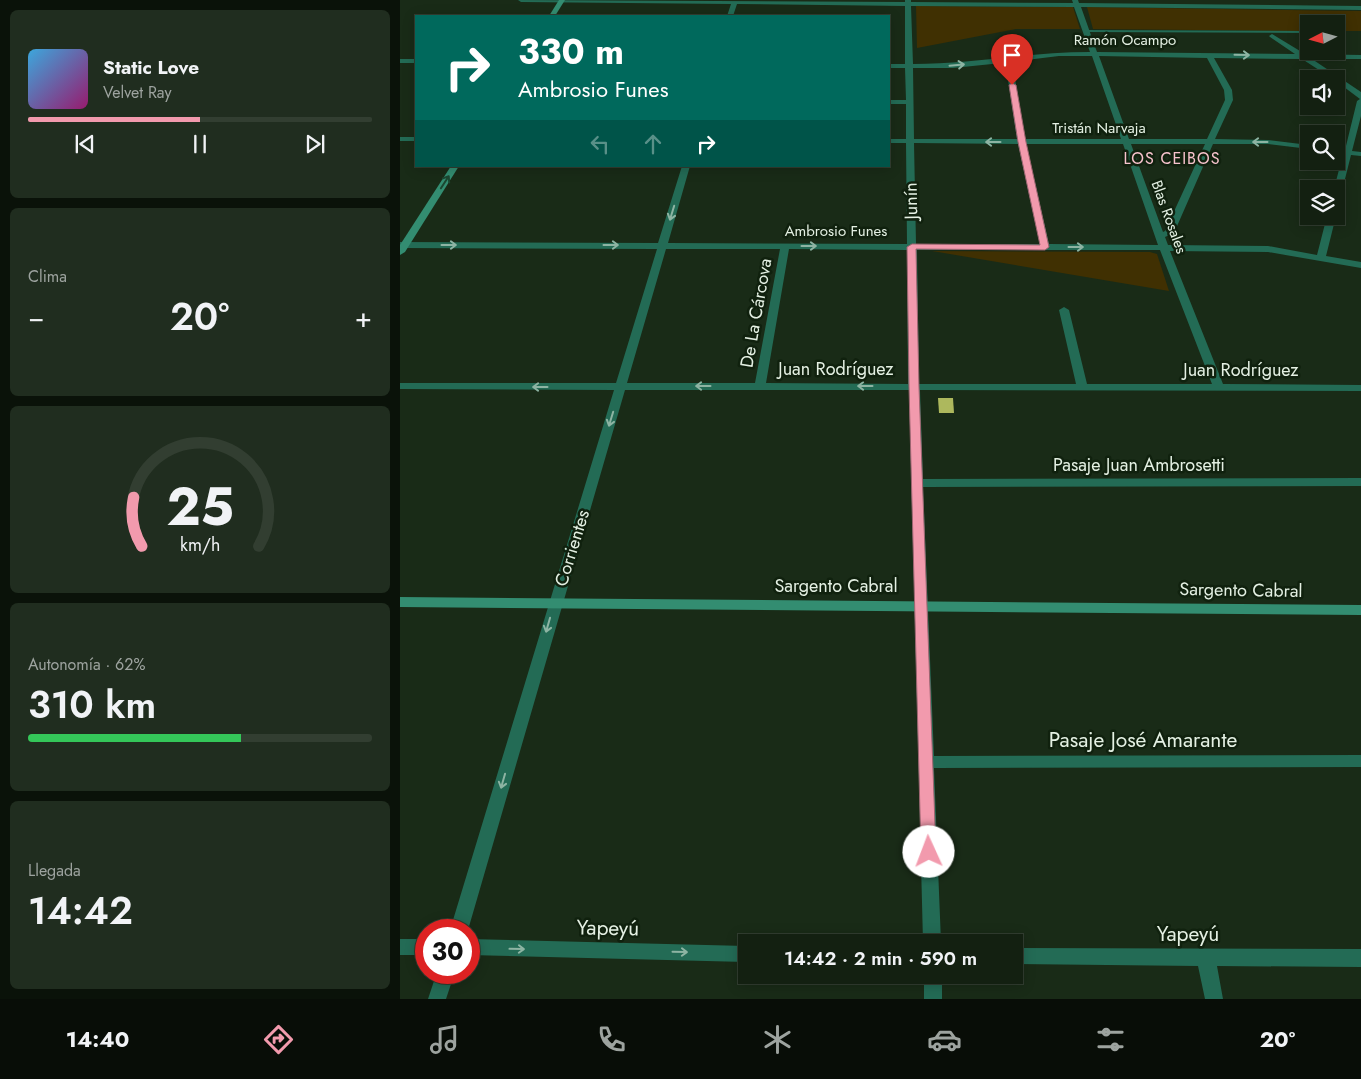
<!DOCTYPE html>
<html lang="es">
<meta charset="utf-8">
<style>
:root{--surface:#132011;--page:#202d1f;--text:#f1f3f6;--muted:#9da39f;--line:#323e31;--accent:#f29aad}
body{margin:0;font-family:Jost,sans-serif;background:var(--page);color:var(--text);height:100vh;display:flex;flex-direction:column;font-size:19px;white-space:nowrap}
*{box-sizing:border-box;margin:0}
p{font-size:16px;color:var(--muted)}
.icon{flex:none;width:28px;height:28px;fill:none;stroke:currentColor;stroke-width:2;stroke-linecap:round;stroke-linejoin:round}
.map{position:relative;flex:1;overflow:hidden}
.sheet{display:flex;flex-direction:column;gap:10px;padding:10px;background:#0a1209;width:400px}
.sheet>*{flex:none}
.guide{position:absolute;left:15px;top:15px;width:475px;height:152px;border-radius:0px;box-shadow:0 2px 12px #0003,0 0 0 1px var(--line);background:#00695c;color:#fff;overflow:hidden}
.needle{width:32px;rotate:264deg}
.controls{position:absolute;left:900px;top:15px;display:grid;gap:10px}
.controls a{display:grid;place-items:center;width:45px;height:45px;border-radius:0px;background:var(--surface);box-shadow:0 2px 12px #0003,0 0 0 1px var(--line);font-size:25px}
.speed{position:absolute;left:15px;top:919px;display:flex;gap:10px;font-size:25px;font-weight:700;text-align:center}
.speed>*{display:grid;place-content:center;width:65px;height:65px;border-radius:50%;background:var(--surface);box-shadow:0 2px 12px #0003,0 0 0 1px var(--line);line-height:1}
.speed .limit{border:8px solid #d22;background:#fff;color:#111}
.pin{position:absolute;display:grid;place-items:center;width:42px;height:42px;color:#fff;margin:-51px -21px;border-radius:50% 50% 50% 0;rotate:-45deg;box-shadow:0 0 5px #0007}
.pin .icon{rotate:45deg}
.me{position:absolute;width:55px;margin:-28px;rotate:358deg;stroke-linejoin:round;filter:drop-shadow(0 0 4px #0008)}
.turn{display:flex;align-items:center;gap:18px;height:105px;padding:0 20px;font-size:22px}
.turn .icon{width:65px;height:65px;stroke-width:2.5}
.turn b{display:block;font-size:35px;line-height:42px}
.lanes{display:flex;align-items:center;height:48px;padding:0 20px;background:#0003;justify-content:center;gap:25px;direction:ltr}
.lanes .off{opacity:.35}
.big{font-size:38px;font-weight:600;line-height:1.1}
.sheet .card{flex:1;display:flex;flex-direction:column;justify-content:center;gap:8px;min-width:0;padding:0 18px;border-radius:8px;background:var(--page)}
.sheet .dial{align-items:center;gap:0}
.dial svg{height:130px;overflow:visible;fill:none;stroke:var(--line);stroke-width:7;stroke-linecap:round;text-anchor:middle}
.dial text{fill:var(--text);stroke:none}
.song{display:flex;align-items:center;gap:15px}
.cover{width:60px;height:60px;border-radius:8px;background:linear-gradient(135deg,hsl(200 70% 55%),hsl(320 70% 35%))}
.played{height:5px;border-radius:2px;background:linear-gradient(90deg,var(--accent) 50%,var(--line) 50%)}
.keys{display:flex;justify-content:space-around;direction:ltr}
.heat{display:flex;justify-content:space-between;align-items:center;font-size:28px;direction:ltr}
.charge{height:8px;border-radius:4px;background:linear-gradient(90deg,#34c759 62%,var(--line) 0)}
.trip{position:absolute;left:338px;top:934px;width:285px;height:50px;border-radius:0px;background:var(--surface);box-shadow:0 2px 12px #0003,0 0 0 1px var(--line);font-weight:600;line-height:50px;text-align:center}
.menu{display:flex;height:80px;justify-content:space-around;align-items:center;background:#080d07;color:var(--muted)}
.menu .icon{width:35px;height:35px}
.menu .current{color:var(--accent)}
.menu b{font-size:22px;color:var(--text)}
main{display:flex;flex:1;min-height:0}
.map>svg:first-child{display:block}
.green{fill:#403002}
.building{fill:#adb85d}
.lines{fill:none;stroke-linecap:round;stroke-linejoin:round}
.lane{fill:#236b55;fill-rule:evenodd}
.street{fill:#236b55;fill-rule:evenodd}
.secondary{fill:#338d71;fill-rule:evenodd}
.oneway{stroke:#8db4a3}
.oneway2{stroke:#1c4731}
.route{fill:#f29aad;stroke:#9d6470}
.labels{text-anchor:middle;stroke-width:5;stroke-linejoin:round;paint-order:stroke}
.far-street-label{font-size:15px;fill:#e4f0e3;stroke:#10210e}
.far-quarter-label{font-size:16px;letter-spacing:1px;fill:#f7c3cd;stroke:#10210e}
.street-label{font-size:18px;fill:#e4f0e3;stroke:#10210e}
.near-street-label{font-size:21px;fill:#e4f0e3;stroke:#10210e}
</style>
<main>
<section class="sheet">
<div class="card">
<div class="song"><i class="cover"></i><div><b>Static Love</b><p>Velvet Ray</p></div></div>
<div class="played"></div>
<div class="keys"><svg class="icon" aria-label="previous" viewBox="0 0 24 24"><path d="M18 5L8 12l10 7zM5 5v14"/></svg><svg class="icon" aria-label="pause" viewBox="0 0 24 24"><path d="M8 5v14M16 5v14"/></svg><svg class="icon" aria-label="next" viewBox="0 0 24 24"><path d="M6 5l10 7-10 7zM19 5v14"/></svg></div>
</div>
<div class="card"><p>Clima</p>
<div class="heat"><a>−</a><b class="big">20°</b><a>+</a></div>
</div>
<div class="card dial"><svg viewBox="0 0 100 80">
<path d="M14 69A42 42 0 1 1 86 69"/>
<path d="M14 69A42 42 0 0 1 9 39" stroke="#f29aad"/>
<text x="50" y="56" font-size="32" font-weight="700">25</text>
<text x="50" y="72" font-size="11">km/h</text>
</svg></div>
<div class="card"><p>Autonomía · 62%</p><b class="big">310 km</b><div class="charge"></div></div>
<div class="card"><p>Llegada</p><b class="big">14:42</b></div>
</section>
<div class="map">
<svg width="961" height="999" viewBox="0 0 961 999">
<rect width="100%" height="100%" fill="#192b17"/>
<g class="green">
<path d="M516,6L673,7L680,29H616L517,48Z"/>
<path d="M687,7L961,11V31H936V24H909V31L693,29Z"/>
<path d="M532,251L750,252L757,254L769,291Z"/>
</g>
<path class="building" d="M538,398H553L554,413H539Z"/>
<g class="lines">
<path class="lane" d="M684,30L909,31V33L686,32H684Z"/>
<g class="street">
<path d="M118,0L505,2V0H511V2L673,3L672,0H678L679,3L961,6V10L681,7L697,52L895,54L870,37L869,36L872,34L905,54L961,55V59H912L961,92V116L952,151L961,152V156L951,155L940,199L936,202V189H934L943,154L936,153V149L945,150L957,101L960,99L936,81V79H933L902,59L814,58L832,90L833,100L815,139L868,140L909,145V149L868,144H813L774,233L765,237L768,245L868,246L917,255L927,216H936L926,256L961,262V268L868,252L770,251L823,384L961,385V391L520,390L523,479L961,478V486L523,487L534,756L961,755V767L534,768L541,942H523L509,390H225L68,930H50L214,390L0,389V383H216L257,249L0,248V242L258,243L282,166H290L268,243L507,244L506,143H489V139H506V104H489V100H506L505,68H489V64H505V6L337,4L333,16H327L331,4L121,2ZM511,6L674,7L690,52C630,52 573,64 513,64ZM659,56H692L721,139H625L613,66L609,62ZM699,56L807,58L824,90L825,100L807,139H729ZM602,63L606,67L617,139H514L513,68H553ZM514,143L618,144L640,244H516ZM626,144H723L758,245L649,244ZM731,144H805L765,231L763,232ZM266,249H380L355,383H227ZM389,249L507,250L508,384L366,383ZM517,250H760L812,384H687L669,310L664,307L659,310L676,384H519Z"/>
<rect x="0" y="59" width="16" height="4"/>
<rect x="0" y="137" width="16" height="4"/>
<rect x="0" y="939" width="26" height="16"/>
<path d="M69,939L346,946V962L69,955Z"/>
<path d="M614,948L961,949V967L817,966L823,999H805L798,966L614,964Z"/>
<path d="M37,972H55L46,999H28Z"/>
<rect x="524" y="975" width="18" height="24"/>
</g>
<g class="secondary">
<path d="M159,0H165L155,16H149Z"/>
<path d="M51,166H59L5,252L0,255V245Z"/>
<path d="M0,597L961,605V615L0,607Z"/>
</g>
</g>
<defs><path id="oneway-shaft" d="M-6 0H5M1.5-3L5.5 0L1.5 3" fill="none" stroke-width="1.6" stroke-linecap="round" stroke-linejoin="round" transform="scale(1.25)"/></defs>
<g class="oneway">
<use href="#oneway-shaft" transform="translate(842 55) rotate(1)"/>
<use href="#oneway-shaft" transform="translate(557 65) rotate(-5)"/>
<use href="#oneway-shaft" transform="translate(593 142) rotate(-180)"/>
<use href="#oneway-shaft" transform="translate(860 142) rotate(-180)"/>
<use href="#oneway-shaft" transform="translate(272 213) rotate(107)"/>
<use href="#oneway-shaft" transform="translate(49 245)"/>
<use href="#oneway-shaft" transform="translate(211 245)"/>
<use href="#oneway-shaft" transform="translate(409 246)"/>
<use href="#oneway-shaft" transform="translate(676 247)"/>
<use href="#oneway-shaft" transform="translate(303 386) rotate(180)"/>
<use href="#oneway-shaft" transform="translate(465 386) rotate(-180)"/>
<use href="#oneway-shaft" transform="translate(140 387) rotate(-180)"/>
<use href="#oneway-shaft" transform="translate(211 419) rotate(107)"/>
<use href="#oneway-shaft" transform="translate(148 625) rotate(106)"/>
<use href="#oneway-shaft" transform="translate(103 781) rotate(106)"/>
<use href="#oneway-shaft" transform="translate(117 949) rotate(1)"/>
<use href="#oneway-shaft" transform="translate(280 952) rotate(1)"/>
</g>
<use class="oneway2" href="#oneway-shaft" transform="translate(45 182) rotate(-57)"/>
<path class="route" d="M612,83L616,85L626,142L649,247L645,250L516,249L519,387L536,852L534,857L529,859L523,857L521,852L509,387L507,247L512,244L640,245L618,142L609,85Z"/>
<g class="labels">
<g class="far-street-label">
<text x="725" y="45">Ramón Ocampo</text>
<text x="699" y="133">Tristán Narvaja</text>
<text transform="translate(769 217) rotate(70)" y="5">Blas Rosales</text>
<text x="436" y="236">Ambrosio Funes</text>
</g>
<g class="far-quarter-label">
<text x="772" y="164">LOS CEIBOS</text>
</g>
<g class="street-label">
<text transform="translate(511 201) rotate(-91)" y="6">Junín</text>
<text transform="translate(356 313) rotate(-80)" y="6">De La Cárcova</text>
<text x="436" y="375">Juan Rodríguez</text>
<text x="841" y="376">Juan Rodríguez</text>
<text x="739" y="471">Pasaje Juan Ambrosetti</text>
<text transform="translate(172 548) rotate(-73)" y="6">Corrientes</text>
<text x="436" y="592">Sargento Cabral</text>
<text transform="translate(841 590) rotate(1)" y="6">Sargento Cabral</text>
</g>
<g class="near-street-label">
<text x="743" y="747">Pasaje José Amarante</text>
<text transform="translate(208 928) rotate(1)" y="7">Yapeyú</text>
<text x="788" y="941">Yapeyú</text>
</g>
</g>
</svg>
<div class="controls">
<a><svg class="needle" viewBox="-14 -14 28 28"><path d="M0-13l5 13h-10z" fill="#e53935"/><path d="M0 13l5-13h-10z" fill="#9da39f"/></svg></a>
<a><svg class="icon" aria-label="sound" viewBox="0 0 24 24"><path d="M4 9h4l5-4v14l-5-4H4zM17 9q2 3 0 6"/></svg></a>
<a><svg class="icon" aria-label="search" viewBox="0 0 24 24"><circle cx="10" cy="10" r="6"/><path d="M15 15l6 6"/></svg></a>
<a><svg class="icon" aria-label="layers" viewBox="0 0 24 24"><path d="M12 4l9 5-9 5-9-5zM3 14l9 5 9-5"/></svg></a>
</div>
<div class="speed"><div class="limit">30</div></div>
<div class="pin" style="left:612px;top:85px;background:#d93025"><svg class="icon" aria-label="arrive" viewBox="0 0 24 24"><path d="M6 21V4h12l-3 4 3 4H6"/></svg></div>
<svg class="me" style="left:529px;top:852px" viewBox="-20 -20 40 40"><circle r="19" fill="#fff"/><path d="M0-13L10 11 0 6-10 11z" fill="#f29aad"/></svg>
<div class="trip">14:42 · 2 min · 590 m</div>
<div class="guide">
<div class="turn"><svg class="icon" aria-label="right" viewBox="0 0 24 24"><path d="M7 20v-9h11M14 6l5 5-5 5"/></svg><div><b>330 m</b>Ambrosio Funes</div></div>
<div class="lanes"><svg class="icon off" aria-label="left" viewBox="0 0 24 24"><path d="M17 20v-9H6M10 6l-5 5 5 5"/></svg><svg class="icon off" aria-label="ahead" viewBox="0 0 24 24"><path d="M12 20V5M6 11l6-6 6 6"/></svg><svg class="icon" aria-label="right" viewBox="0 0 24 24"><path d="M7 20v-9h11M14 6l5 5-5 5"/></svg></div>
</div>
</div>
</main>
<nav class="menu">
<b>14:40</b>
<svg class="icon current" aria-label="directions" viewBox="0 0 24 24"><path d="M12 3l9 9-9 9-9-9zM9 14v-3h6M13 9l2 2-2 2"/></svg>
<svg class="icon" aria-label="music" viewBox="0 0 24 24"><path d="M9 18V5l10-2v13"/><circle cx="6" cy="18" r="3"/><circle cx="16" cy="16" r="3"/></svg>
<svg class="icon" aria-label="phone" viewBox="0 0 24 24"><path d="M5 4h4l2 5-3 2q2 4 5 5l2-3 5 2v4C11 20 4 13 5 4z"/></svg>
<svg class="icon" aria-label="climate" viewBox="0 0 24 24"><path d="M12 3v18M4 7l16 10M4 17L20 7"/></svg>
<svg class="icon" aria-label="car" viewBox="0 0 24 24"><path d="M5 17H2v-5l4-1 3-4h7l3 4 3 1v5h-3M9 17h6M6 11h13"/><circle cx="7" cy="17" r="2"/><circle cx="17" cy="17" r="2"/></svg>
<svg class="icon" aria-label="filters" viewBox="0 0 24 24"><path d="M4 7h16M4 17h16"/><circle cx="9" cy="7" r="2"/><circle cx="15" cy="17" r="2"/></svg>
<b>20°</b>
</nav>
